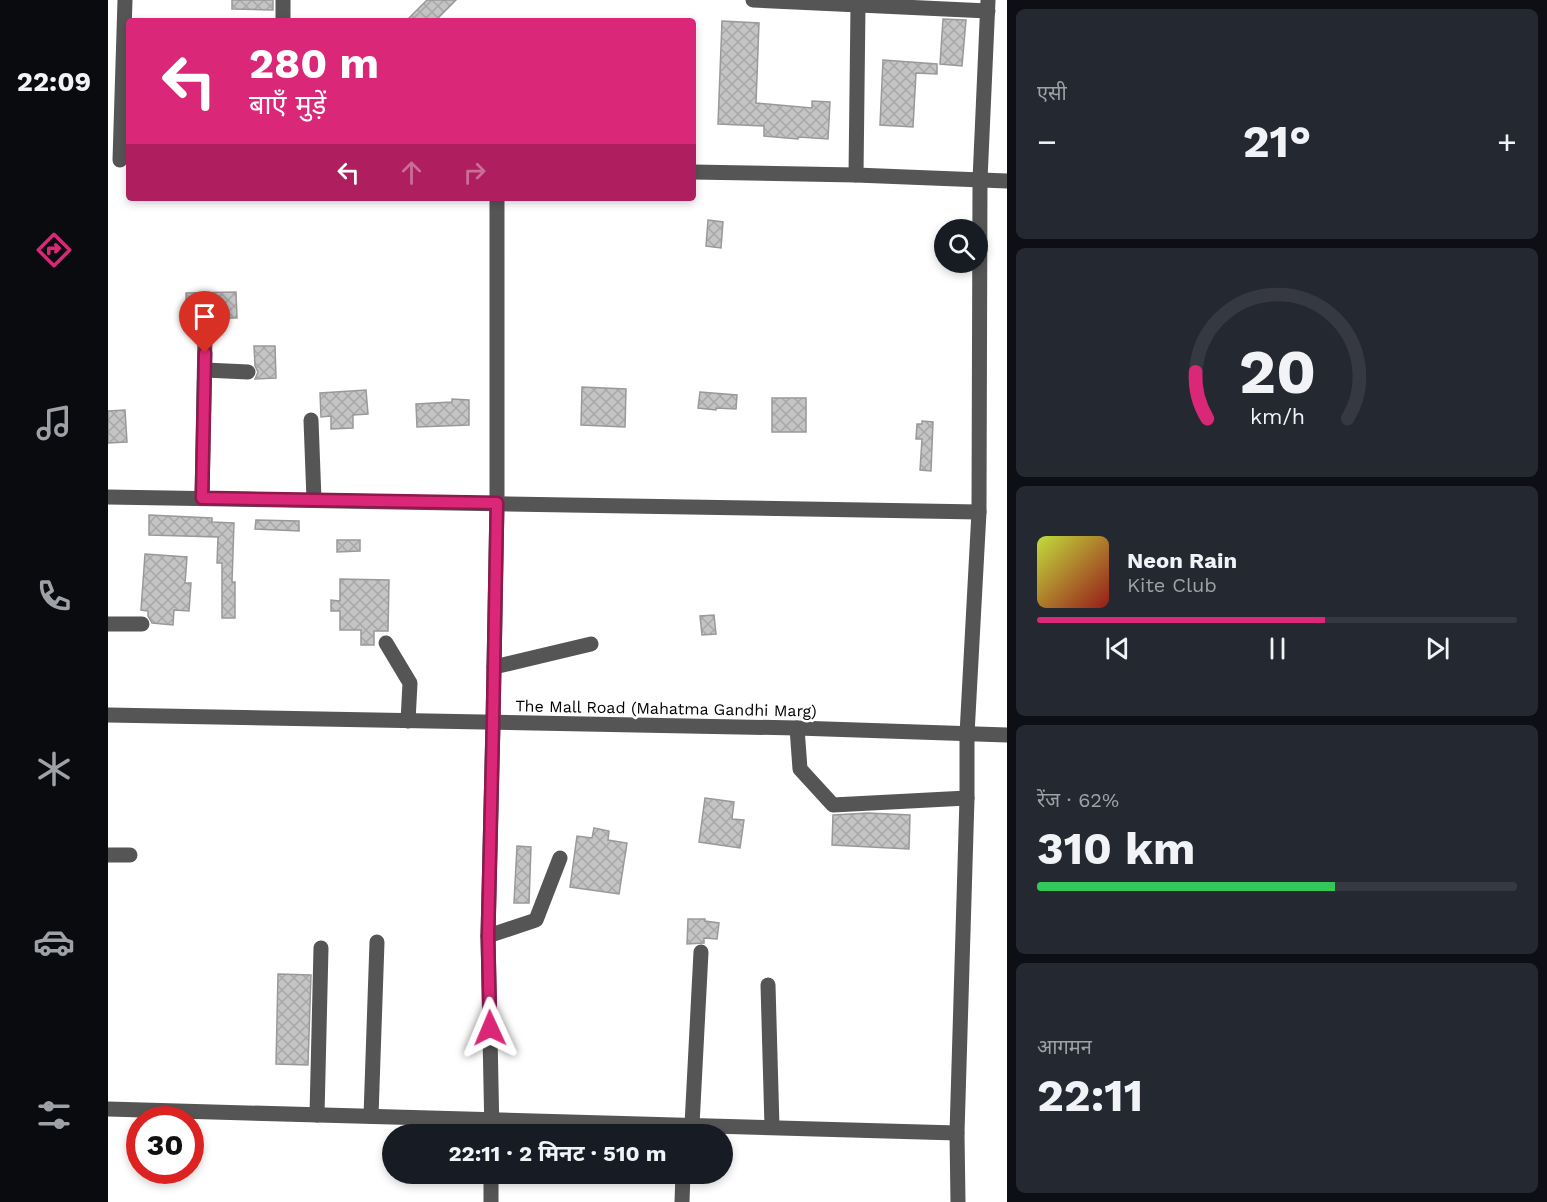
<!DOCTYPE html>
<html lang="hi">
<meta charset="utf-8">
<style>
:root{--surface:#171b24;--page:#242831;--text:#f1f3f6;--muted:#9ea1a6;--line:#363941;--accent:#db2777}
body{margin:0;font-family:"Work Sans","Noto Sans Devanagari",sans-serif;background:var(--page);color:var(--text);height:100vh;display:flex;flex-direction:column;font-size:22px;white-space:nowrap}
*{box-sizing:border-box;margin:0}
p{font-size:20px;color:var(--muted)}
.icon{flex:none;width:33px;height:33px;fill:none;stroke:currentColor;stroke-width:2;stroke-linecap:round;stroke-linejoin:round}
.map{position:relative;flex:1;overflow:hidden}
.drawer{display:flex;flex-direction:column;gap:9px;padding:9px;background:#0d0f14;width:540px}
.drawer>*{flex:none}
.guide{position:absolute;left:18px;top:18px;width:570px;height:183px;border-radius:6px;box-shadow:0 3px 9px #0003;background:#db2777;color:#fff;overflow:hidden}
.tools{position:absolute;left:826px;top:219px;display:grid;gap:12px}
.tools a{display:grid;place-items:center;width:54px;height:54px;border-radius:50%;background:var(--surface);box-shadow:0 3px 9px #0003;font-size:30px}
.speed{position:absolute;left:18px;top:1106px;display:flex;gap:12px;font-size:30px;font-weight:700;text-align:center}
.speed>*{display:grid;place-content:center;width:78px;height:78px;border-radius:50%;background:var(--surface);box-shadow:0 3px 9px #0003;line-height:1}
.speed .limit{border:9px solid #d22;background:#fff;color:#111}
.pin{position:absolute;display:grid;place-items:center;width:51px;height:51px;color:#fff;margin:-62px -26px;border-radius:50% 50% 50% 0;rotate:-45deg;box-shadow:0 0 6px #0007}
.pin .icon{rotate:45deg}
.me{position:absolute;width:66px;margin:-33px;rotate:359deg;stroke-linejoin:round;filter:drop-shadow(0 0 4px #0008)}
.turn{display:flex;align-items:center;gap:21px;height:126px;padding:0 24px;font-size:27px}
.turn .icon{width:78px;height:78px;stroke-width:2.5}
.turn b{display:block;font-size:42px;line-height:51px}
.lanes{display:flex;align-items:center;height:57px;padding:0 24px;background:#0003;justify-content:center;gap:30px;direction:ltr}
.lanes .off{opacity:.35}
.big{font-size:45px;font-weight:700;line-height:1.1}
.drawer .tile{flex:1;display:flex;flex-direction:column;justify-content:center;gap:9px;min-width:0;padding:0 21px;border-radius:9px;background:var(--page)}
.drawer .dial{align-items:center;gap:0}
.dial svg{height:156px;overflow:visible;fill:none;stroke:var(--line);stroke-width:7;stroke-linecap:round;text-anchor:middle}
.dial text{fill:var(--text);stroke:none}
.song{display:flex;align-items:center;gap:18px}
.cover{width:72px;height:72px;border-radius:9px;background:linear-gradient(135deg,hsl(70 70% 55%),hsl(0 70% 35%))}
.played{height:6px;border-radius:3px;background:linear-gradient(90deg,var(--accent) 60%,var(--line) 60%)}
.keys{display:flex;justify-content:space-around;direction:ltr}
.heat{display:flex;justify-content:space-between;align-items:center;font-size:33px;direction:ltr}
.charge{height:9px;border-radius:4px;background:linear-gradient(90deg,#34c759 62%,var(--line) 0)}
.trip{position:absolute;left:274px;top:1124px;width:351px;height:60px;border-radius:30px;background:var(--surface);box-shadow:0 3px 9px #0003;font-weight:700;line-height:60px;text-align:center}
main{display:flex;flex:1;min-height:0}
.dock{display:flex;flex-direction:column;width:108px;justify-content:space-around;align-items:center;background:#090b0e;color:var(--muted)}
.dock .icon{width:42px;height:42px}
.dock .on{color:var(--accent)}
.dock b{font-size:27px;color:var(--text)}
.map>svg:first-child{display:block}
.building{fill:url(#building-cross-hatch);stroke:#999;stroke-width:1.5}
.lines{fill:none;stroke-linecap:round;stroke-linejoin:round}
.minor{stroke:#555;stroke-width:15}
.route-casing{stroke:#8e194d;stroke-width:15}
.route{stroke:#db2777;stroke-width:10}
.labels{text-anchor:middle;stroke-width:5;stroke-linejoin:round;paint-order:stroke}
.street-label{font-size:16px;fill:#000;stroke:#fff}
</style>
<main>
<nav class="dock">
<b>22:09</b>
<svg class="icon on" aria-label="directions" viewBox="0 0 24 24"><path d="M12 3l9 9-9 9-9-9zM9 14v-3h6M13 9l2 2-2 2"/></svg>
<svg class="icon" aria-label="music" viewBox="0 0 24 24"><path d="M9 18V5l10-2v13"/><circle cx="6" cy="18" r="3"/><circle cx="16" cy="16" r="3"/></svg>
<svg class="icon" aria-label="phone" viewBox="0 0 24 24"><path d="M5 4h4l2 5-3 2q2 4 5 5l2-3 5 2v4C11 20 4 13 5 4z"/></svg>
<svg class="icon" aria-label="climate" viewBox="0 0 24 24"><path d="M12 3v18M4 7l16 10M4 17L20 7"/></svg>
<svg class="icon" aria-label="car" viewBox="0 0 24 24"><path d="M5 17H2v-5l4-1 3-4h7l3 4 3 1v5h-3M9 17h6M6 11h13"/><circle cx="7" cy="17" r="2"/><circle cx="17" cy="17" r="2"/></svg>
<svg class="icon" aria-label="filters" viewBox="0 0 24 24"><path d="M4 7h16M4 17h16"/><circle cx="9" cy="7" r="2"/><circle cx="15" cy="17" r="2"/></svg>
</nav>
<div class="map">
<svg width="899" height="1202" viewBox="0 0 899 1202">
<defs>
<pattern id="building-cross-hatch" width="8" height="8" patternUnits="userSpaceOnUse" patternTransform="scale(1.5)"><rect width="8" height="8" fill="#c4c4c4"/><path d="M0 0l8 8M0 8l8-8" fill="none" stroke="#a7a7a7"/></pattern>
</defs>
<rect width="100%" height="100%" fill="#fff"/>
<g class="building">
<path d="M124,0H165V10L124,9Z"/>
<path d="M319,0H348L327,21H298Z"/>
<path d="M835,19L858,20L854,66L832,64Z"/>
<path d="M614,21L651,23L648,103L704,108V101L722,102L720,139L691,137L690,139L656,136V126L610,124Z"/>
<path d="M775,60L829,64V74L808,73L805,127L772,125Z"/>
<path d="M600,220L615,222L613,248L598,246Z"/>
<path d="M128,292L129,318H105V327H94V318L79,319L78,293Z"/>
<path d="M146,346H167L168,378L147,379L150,372L147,366Z"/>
<path d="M474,387L518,389L517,427L473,425Z"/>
<path d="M258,390L260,414L245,415V428L223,429V416L213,417L212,393Z"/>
<path d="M592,392L629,395L628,409L608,408V410L590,408Z"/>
<rect x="664" y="398" width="34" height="34"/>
<path d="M344,399L361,400V425L309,427L308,404L344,402Z"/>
<path d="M17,410L19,442L0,443V411Z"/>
<path d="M814,421L825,422L823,471L812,470L814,439H808L809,424H814Z"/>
<path d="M41,515L104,518V522L126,523L124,582H127V618H114V563H109L110,537L41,535Z"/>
<path d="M148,520L191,521V531L147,529Z"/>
<path d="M229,540H252V551L229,552Z"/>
<path d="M37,554L79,557L77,583H83L81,611L66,610L65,625L44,623L40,616V611L33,610Z"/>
<path d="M232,579L281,580L280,631H266V645H253V630H232V611H223V600L232,601Z"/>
<path d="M606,615L608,634L594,635L592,616Z"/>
<path d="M597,798L626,802L624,819L636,820L632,848L591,842Z"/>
<path d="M760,813L802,815L801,849L724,845L725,815Z"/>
<path d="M486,828L501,831L500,840L519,843L511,894L462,887L469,836L484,838Z"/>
<path d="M409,846L423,847L421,903H406Z"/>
<path d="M580,919H597V921L611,923L609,939L596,938V943L579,944Z"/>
<path d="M170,974L203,975L200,1065L168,1064Z"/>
</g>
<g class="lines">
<g class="minor">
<path d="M645,0L880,11"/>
<path d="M175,21V0"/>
<path d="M12,160L17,0"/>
<path d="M585,172L748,175L899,181"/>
<path d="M748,175L750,5"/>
<path d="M97,370L140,372"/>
<path d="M203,420L206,500"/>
<path d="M0,497L871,512"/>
<path d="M94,498L97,336"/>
<path d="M0,624H34"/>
<path d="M278,643L302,683L300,721"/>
<path d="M386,667L483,644"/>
<path d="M0,715L689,728L899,735"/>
<path d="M689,728L692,769L725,805L859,798"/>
<path d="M0,855H22"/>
<path d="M380,936L428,920L452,858"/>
<path d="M660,985L664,1127"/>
<path d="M0,1109L849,1133"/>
<path d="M209,1115L213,948"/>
<path d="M263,1116L269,942"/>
<path d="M584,1125L593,952"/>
<path d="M384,1134L380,936L385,723L389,503V198"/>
<path d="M383,1202V1173"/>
<path d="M574,1202L575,1173"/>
<path d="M850,1202L849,1133L859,798V734L871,512L872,180L880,0"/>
</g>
</g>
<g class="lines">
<defs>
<path id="route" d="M97,353L94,498L389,503L385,723L380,936L382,1028"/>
</defs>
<use href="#route" class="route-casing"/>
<use href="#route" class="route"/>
</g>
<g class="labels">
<g class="street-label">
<text transform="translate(558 708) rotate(1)" y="6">The Mall Road (Mahatma Gandhi Marg)</text>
</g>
</g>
</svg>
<div class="tools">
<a><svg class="icon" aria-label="search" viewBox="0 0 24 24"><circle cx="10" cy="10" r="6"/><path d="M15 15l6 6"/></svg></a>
</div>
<div class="speed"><div class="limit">30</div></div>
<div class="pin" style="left:97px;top:353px;background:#d93025"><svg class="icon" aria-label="arrive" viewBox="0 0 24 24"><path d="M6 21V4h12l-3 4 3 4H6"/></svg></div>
<svg class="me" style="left:382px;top:1028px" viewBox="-20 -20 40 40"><path d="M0-17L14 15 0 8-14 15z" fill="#db2777" stroke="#fff" stroke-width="4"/></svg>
<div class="trip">22:11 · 2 मिनट · 510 m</div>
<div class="guide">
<div class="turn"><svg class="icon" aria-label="left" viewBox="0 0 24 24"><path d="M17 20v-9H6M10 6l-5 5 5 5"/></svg><div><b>280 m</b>बाएँ मुड़ें</div></div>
<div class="lanes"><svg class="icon" aria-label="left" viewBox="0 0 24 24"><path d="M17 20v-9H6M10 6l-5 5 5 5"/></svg><svg class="icon off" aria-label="ahead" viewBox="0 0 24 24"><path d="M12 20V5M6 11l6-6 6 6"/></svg><svg class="icon off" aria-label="right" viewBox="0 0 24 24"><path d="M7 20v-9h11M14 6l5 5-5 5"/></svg></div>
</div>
</div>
<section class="drawer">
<div class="tile"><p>एसी</p>
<div class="heat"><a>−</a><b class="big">21°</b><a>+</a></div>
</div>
<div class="tile dial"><svg viewBox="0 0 100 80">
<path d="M14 69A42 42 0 1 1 86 69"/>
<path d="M14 69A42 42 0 0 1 8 45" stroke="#db2777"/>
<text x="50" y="56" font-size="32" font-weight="700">20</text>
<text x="50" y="72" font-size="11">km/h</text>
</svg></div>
<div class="tile">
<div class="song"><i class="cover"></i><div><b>Neon Rain</b><p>Kite Club</p></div></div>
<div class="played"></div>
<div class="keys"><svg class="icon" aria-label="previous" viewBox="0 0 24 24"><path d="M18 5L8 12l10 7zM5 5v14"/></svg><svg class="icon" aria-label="pause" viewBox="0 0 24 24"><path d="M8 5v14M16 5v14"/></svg><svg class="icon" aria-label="next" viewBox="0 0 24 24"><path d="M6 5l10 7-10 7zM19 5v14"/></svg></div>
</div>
<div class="tile"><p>रेंज · 62%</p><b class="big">310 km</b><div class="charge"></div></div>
<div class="tile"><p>आगमन</p><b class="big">22:11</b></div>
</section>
</main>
